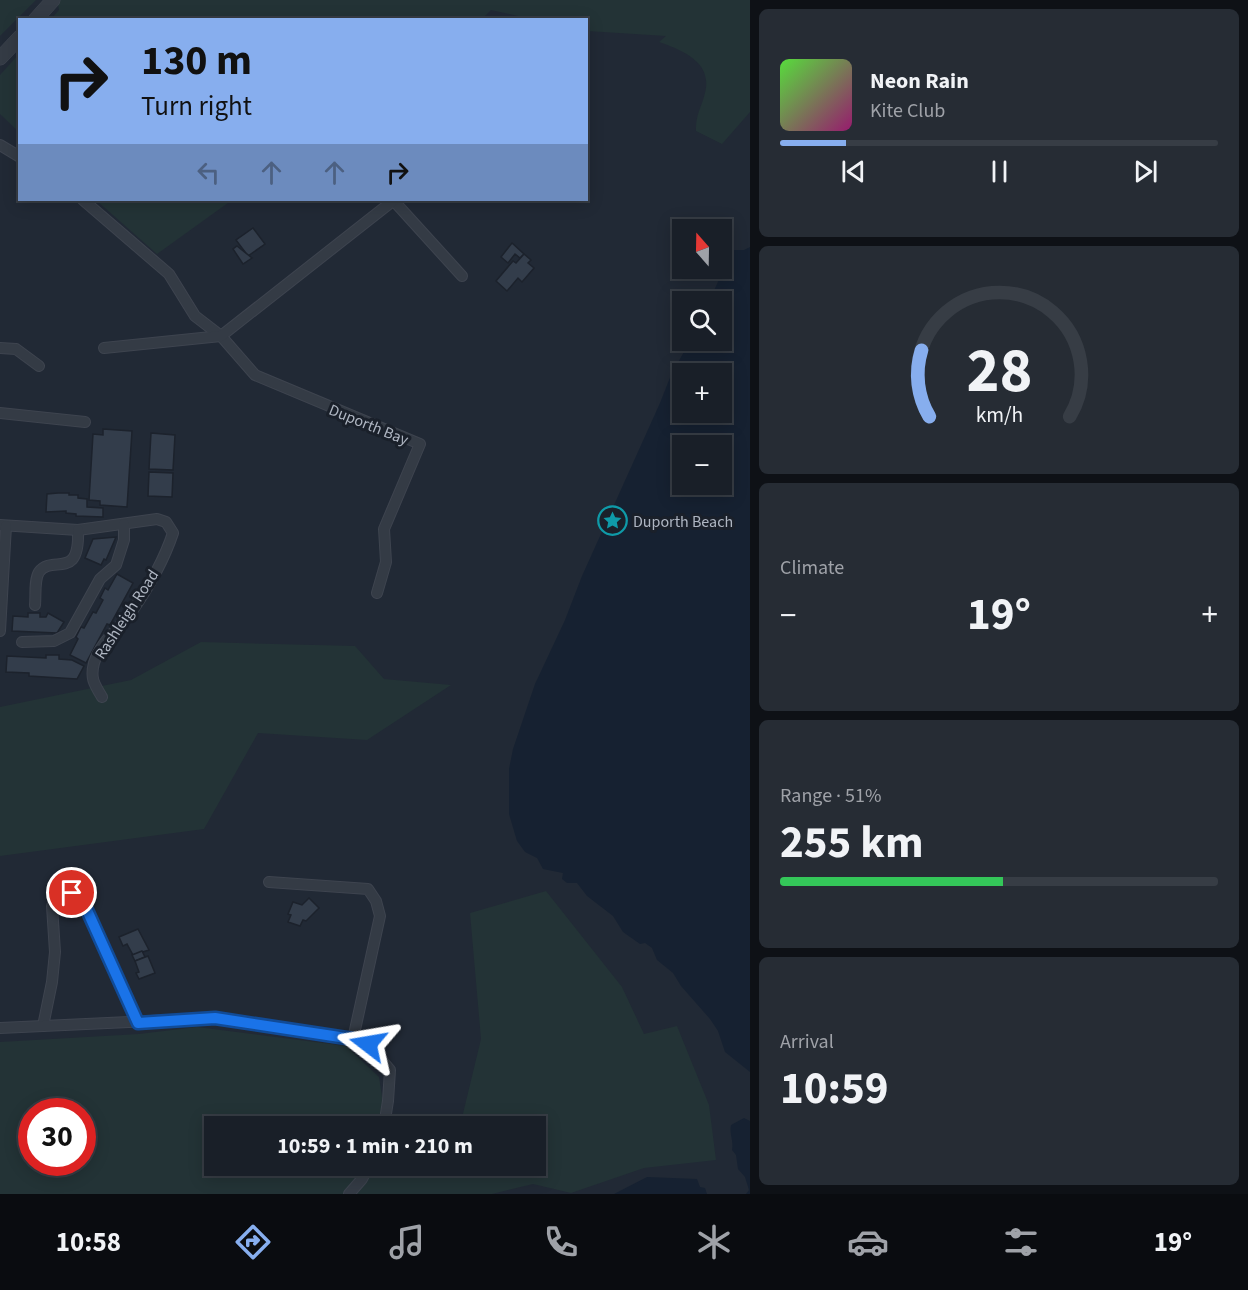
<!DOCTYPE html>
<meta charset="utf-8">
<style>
:root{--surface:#191f28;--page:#262c34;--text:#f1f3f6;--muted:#9fa2a8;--line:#373d45;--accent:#87aeee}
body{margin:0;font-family:"Source Sans 3",sans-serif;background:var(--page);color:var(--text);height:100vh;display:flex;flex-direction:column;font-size:22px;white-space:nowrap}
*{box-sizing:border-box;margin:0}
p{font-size:20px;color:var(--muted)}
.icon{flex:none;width:33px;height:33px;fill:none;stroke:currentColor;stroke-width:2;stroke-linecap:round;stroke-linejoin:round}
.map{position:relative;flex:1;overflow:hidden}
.details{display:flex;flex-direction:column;gap:9px;padding:9px;background:#0e1116;width:498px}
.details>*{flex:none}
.guide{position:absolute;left:18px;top:18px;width:570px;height:183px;border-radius:0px;box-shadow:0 3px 15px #0003,0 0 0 2px var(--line);background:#87aeee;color:#111;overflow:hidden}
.needle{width:39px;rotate:340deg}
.controls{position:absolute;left:672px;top:219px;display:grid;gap:12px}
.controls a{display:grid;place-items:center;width:60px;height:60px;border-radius:0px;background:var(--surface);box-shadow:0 3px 15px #0003,0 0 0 2px var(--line);font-size:30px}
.speed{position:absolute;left:18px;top:1098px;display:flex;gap:12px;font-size:30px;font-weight:700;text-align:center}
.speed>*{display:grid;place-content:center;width:78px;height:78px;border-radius:50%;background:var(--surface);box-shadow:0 3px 15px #0003,0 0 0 2px var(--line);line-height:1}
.speed .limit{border:9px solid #d22;background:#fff;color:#111}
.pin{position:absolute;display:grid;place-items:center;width:51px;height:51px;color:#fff;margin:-26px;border:3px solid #fff;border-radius:50%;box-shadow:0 2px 6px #0007}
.me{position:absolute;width:66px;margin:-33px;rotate:284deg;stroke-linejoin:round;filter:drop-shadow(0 0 4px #0008)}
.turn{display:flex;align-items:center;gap:21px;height:126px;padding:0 24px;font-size:27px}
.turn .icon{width:78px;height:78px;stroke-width:2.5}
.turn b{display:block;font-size:42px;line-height:51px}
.lanes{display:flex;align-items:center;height:57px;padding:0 24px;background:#0003;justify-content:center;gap:30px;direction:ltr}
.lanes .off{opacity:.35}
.big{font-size:45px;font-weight:700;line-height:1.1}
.details .widget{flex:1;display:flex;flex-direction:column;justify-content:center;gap:9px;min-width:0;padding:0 21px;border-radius:9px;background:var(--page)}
.details .dial{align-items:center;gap:0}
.dial svg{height:156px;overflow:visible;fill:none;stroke:var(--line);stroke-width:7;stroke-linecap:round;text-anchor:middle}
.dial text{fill:var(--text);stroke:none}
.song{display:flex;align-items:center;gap:18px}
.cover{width:72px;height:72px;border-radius:9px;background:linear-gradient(135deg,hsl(110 70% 55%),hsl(320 70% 35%))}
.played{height:6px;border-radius:3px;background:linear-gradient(90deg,var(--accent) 15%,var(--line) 15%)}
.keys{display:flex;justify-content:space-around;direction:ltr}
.heat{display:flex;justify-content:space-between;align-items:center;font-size:33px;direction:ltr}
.charge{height:9px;border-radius:4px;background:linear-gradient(90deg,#34c759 51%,var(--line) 0)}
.trip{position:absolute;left:204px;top:1116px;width:342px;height:60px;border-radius:0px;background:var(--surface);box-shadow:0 3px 15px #0003,0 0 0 2px var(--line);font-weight:700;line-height:60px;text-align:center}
.menu{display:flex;height:96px;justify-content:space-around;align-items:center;background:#0a0c10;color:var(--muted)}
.menu .icon{width:42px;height:42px}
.menu .selected{color:var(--accent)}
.menu b{font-size:27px;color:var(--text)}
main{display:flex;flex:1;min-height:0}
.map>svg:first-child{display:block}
.green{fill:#233336;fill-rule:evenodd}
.water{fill:#162131;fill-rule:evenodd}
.building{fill:#333d4b;stroke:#1c222c;stroke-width:1.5}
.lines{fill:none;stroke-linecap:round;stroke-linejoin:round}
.minor-casing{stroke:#3e444f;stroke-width:12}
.tertiary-casing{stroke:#3e444f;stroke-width:15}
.minor{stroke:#343b45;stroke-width:10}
.tertiary{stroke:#343b45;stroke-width:14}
.route-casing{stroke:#114b97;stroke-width:15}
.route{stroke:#1a73e8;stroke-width:10}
.labels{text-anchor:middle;stroke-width:6;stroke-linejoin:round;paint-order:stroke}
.street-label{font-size:16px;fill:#afb6c2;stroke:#1a202a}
.poi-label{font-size:16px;fill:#afb6c2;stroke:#1a202a;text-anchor:start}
</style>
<main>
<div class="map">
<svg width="750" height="1194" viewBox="0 0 750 1194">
<rect width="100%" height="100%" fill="#212935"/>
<g class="green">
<path d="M0,0H36L0,36Z"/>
<path d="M57,0H750V112L722,144L696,131C696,113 701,109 705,93C713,62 682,50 659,42L666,36L587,31L586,20L531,19L491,10L481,20H50L59,10Z"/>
<path d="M19,54V132L0,114V75Z"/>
<path d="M96,200H232L157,254Z"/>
<path d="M201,642L355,646L384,679L451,685L367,740L258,733L204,829L0,856V707L131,680Z"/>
<path d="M546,891L622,987L644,1034L677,1026L709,1105L716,1160L644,1168L571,1193L533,1184L492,1194H349L369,1166H536V1126H460L481,1039L470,913Z"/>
<path d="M197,1027L346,1046L379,1077L383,1103L376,1126H214V1166H364L345,1194H0V1042L139,1034ZM32,1112H82V1162H32Z"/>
</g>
<g class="water">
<path d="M750,247V1072L725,1052L718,1031L710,1019L681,986L673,973L657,960L652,948L645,943L640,944L623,932L613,916L587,896L577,883H567L562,879L563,873L543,869L537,858L525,852L517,841L509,814V769L513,749L535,684L565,620L582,576L660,403L671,375L690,341L722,340V302L709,301L733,250H744ZM682,374H722V412H682ZM682,446H722V484H682Z"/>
<path d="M744,1118L750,1121V1194H746L749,1190L745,1177L738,1169L736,1155L732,1150C734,1141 729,1134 731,1125Z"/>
<path d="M647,1177L697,1179L700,1187L705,1188L707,1194H614Z"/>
</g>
<g class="building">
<path d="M253,228L265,244L248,256L236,240Z"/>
<path d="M512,243L524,254L520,258L515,254L508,263L501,257Z"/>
<path d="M237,246L252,258L243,264L233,249Z"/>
<path d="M524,254L531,260L528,263L534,268L522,282L518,278L507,291L496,281L513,261L516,263Z"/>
<path d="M103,429L132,431L127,507L100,505V501L89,500L93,434L103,435Z"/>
<path d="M151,433L175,435L173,470L149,469Z"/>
<path d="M149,472L173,473L172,497L148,496Z"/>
<path d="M58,493H69V495H78V498L87,499V507L103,508V517L76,516V514L66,513V511L46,512L47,494Z"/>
<path d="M116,537L106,560L104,559L101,565L85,558L93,539Z"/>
<path d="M117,574L133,583L110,625L107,624L86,663L70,655L78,639L76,637L81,627L84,628L93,612L96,613L103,600L100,598L105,588L108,590Z"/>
<path d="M28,613H40V617H46L48,613L64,622L57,633L12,631L13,616L28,617Z"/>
<path d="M46,655H59V659L72,660L84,666L77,679L29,676V673L6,672L7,656L46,658Z"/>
<path d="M309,898L319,908L306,921L303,920L300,926L288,922L291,915L288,914L293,902L302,905Z"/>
<path d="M138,929L149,950L133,955L127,944L123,946L119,937Z"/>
<path d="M142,951L145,957L135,961L132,955Z"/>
<path d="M148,956L155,973L139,979L136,973L139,972L135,961Z"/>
</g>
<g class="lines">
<defs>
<g id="minor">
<path d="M0,145L20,157"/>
<path d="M83,200L169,274L195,316L221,336L255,375L420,444L384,529L386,562L377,593"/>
<path d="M393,200L462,276"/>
<path d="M0,348L16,349L39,366"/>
<path d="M104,348L221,336L394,200"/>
<path d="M0,413L85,422"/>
<path d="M0,525L78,530L157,519L166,522L173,533C164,560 148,588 132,611C120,627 100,642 94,663C90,678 94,684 102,697"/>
<path d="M35,605C36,596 34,580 39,572C52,554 80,582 78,530"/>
<path d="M0,631L6,526"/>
<path d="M22,642L54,641L70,633L100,579L116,565L124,540V524"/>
<path d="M269,882L368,889L376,901L380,916L353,1039"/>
<path d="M43,1026L52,982L55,952L52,906L62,897L72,893L82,899L138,1023"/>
<path d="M0,1028L215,1018L353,1039L368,1044L390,1070L388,1101L384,1126"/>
<path d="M349,1194L362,1179L369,1166"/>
</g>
<g id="tertiary">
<path d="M35,20L53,0"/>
<path d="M0,58L20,37"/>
</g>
</defs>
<use href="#minor" class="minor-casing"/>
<use href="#tertiary" class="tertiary-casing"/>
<use href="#minor" class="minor"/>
<use href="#tertiary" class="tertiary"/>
</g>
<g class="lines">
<defs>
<path id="route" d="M72,893L82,899L138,1023L215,1018L353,1039L368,1044"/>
</defs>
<use href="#route" class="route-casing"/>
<use href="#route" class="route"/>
</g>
<defs>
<symbol id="sight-ring" viewBox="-11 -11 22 22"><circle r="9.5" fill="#1a202a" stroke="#0f9aa8" stroke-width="1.5"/><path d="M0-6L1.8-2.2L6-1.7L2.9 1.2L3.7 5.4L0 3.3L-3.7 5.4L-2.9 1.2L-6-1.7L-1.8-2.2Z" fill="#0f9aa8"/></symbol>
</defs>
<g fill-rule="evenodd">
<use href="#sight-ring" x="596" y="504" width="33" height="33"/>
</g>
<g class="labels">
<g class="street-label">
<text transform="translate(369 424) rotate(22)" y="6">Duporth Bay</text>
<text transform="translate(126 614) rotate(-57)" y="6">Rashleigh Road</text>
</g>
<g class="poi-label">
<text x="633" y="527">Duporth Beach</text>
</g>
</g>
</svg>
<div class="controls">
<a><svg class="needle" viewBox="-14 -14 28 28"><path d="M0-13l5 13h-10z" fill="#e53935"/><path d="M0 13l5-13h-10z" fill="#9fa2a8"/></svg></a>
<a><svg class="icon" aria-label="search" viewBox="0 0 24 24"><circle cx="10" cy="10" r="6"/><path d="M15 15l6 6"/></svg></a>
<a>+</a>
<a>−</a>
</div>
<div class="speed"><div class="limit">30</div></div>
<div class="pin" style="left:72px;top:893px;background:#d93025"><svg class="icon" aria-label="arrive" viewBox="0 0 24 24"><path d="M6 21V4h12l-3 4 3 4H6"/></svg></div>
<svg class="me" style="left:368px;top:1044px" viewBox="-20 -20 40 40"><path d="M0-17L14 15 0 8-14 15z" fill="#1a73e8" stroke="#fff" stroke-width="4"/></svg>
<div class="trip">10:59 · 1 min · 210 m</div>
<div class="guide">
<div class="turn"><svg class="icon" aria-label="right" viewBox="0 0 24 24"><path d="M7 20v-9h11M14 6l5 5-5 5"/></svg><div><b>130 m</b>Turn right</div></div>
<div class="lanes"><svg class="icon off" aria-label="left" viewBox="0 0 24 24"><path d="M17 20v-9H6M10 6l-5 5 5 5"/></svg><svg class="icon off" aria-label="ahead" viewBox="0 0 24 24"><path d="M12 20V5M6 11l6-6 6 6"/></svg><svg class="icon off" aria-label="ahead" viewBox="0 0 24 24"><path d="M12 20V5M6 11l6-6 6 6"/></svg><svg class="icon" aria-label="right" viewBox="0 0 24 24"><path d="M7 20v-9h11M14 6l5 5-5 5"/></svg></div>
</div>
</div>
<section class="details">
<div class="widget">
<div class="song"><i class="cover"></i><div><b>Neon Rain</b><p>Kite Club</p></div></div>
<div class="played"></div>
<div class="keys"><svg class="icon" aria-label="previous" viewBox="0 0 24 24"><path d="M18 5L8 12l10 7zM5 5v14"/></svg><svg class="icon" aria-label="pause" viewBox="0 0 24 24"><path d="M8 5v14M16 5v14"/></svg><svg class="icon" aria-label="next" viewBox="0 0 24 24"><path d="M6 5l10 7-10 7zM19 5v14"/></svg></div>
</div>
<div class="widget dial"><svg viewBox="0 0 100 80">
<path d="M14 69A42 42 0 1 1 86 69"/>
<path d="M14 69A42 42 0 0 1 10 35" stroke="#87aeee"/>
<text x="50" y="56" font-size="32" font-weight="700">28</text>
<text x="50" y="72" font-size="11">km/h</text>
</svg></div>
<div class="widget"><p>Climate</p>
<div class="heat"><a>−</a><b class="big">19°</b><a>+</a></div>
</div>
<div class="widget"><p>Range · 51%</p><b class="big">255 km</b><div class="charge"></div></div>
<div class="widget"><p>Arrival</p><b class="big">10:59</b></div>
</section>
</main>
<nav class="menu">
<b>10:58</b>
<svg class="icon selected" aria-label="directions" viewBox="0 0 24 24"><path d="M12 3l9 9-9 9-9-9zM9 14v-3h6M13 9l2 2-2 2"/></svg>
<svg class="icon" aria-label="music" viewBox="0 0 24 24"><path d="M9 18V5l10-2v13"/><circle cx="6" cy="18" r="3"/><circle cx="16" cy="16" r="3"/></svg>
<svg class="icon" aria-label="phone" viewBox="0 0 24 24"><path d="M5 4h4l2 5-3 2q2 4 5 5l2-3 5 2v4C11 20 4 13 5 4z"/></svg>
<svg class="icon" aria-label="climate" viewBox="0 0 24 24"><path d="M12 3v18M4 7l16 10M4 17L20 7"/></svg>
<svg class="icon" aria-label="car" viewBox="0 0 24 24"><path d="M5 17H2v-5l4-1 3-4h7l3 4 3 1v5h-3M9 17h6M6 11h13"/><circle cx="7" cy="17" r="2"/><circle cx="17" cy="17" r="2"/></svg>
<svg class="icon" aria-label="filters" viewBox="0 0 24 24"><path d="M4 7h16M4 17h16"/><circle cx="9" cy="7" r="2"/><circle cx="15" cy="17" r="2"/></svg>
<b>19°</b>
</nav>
